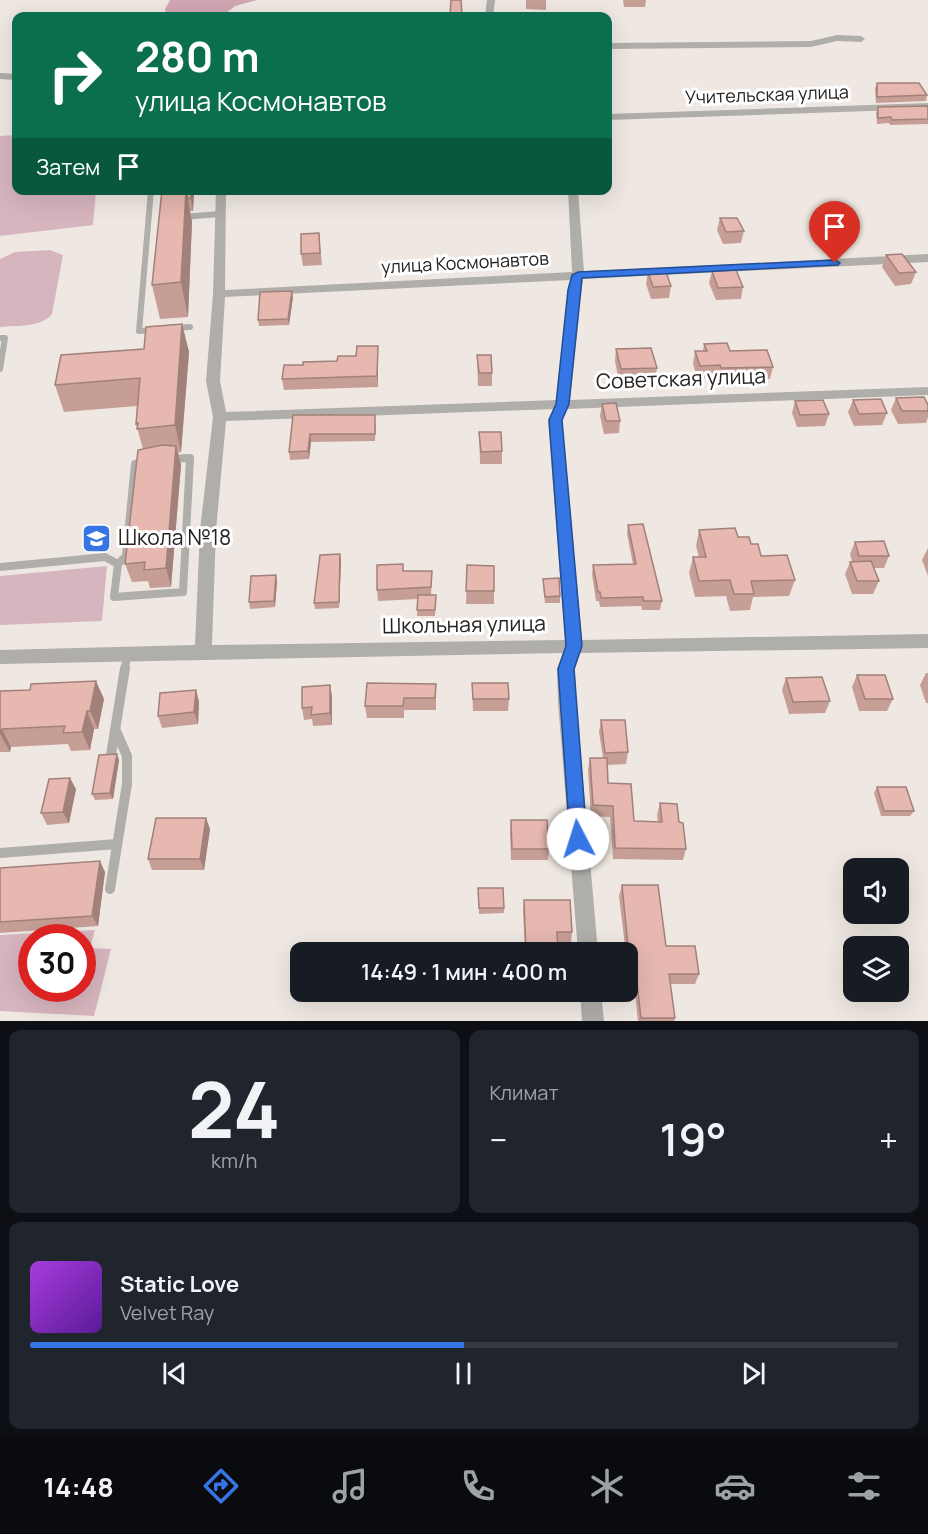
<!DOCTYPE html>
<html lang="ru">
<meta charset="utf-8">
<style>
:root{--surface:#171b24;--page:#20242c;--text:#f1f3f6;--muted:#9ea1a6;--line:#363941;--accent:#3676e4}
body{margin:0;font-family:Manrope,sans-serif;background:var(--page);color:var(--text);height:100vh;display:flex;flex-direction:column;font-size:22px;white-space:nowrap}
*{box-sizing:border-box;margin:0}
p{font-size:20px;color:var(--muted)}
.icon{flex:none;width:33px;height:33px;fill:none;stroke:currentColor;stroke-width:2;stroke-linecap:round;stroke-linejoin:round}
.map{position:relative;height:1021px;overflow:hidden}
.sheet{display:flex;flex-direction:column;gap:9px;padding:9px;background:#0d0f14;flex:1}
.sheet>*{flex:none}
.banner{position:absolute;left:12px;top:12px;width:600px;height:183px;border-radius:12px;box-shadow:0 6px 24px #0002;background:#0b6e4f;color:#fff;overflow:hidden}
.fabs{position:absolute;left:843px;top:858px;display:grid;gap:12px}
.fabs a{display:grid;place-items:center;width:66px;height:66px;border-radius:12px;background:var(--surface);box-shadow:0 6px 24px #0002;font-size:30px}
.speed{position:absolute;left:18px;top:924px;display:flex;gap:12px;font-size:30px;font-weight:700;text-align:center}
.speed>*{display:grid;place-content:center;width:78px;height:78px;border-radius:50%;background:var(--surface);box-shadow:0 6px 24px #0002;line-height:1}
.speed .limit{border:9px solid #d22;background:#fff;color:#111}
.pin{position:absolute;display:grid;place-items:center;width:51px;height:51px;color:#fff;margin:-62px -26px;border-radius:50% 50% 50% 0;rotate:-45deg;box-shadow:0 0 6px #0007}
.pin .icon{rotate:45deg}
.me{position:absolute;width:66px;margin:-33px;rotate:355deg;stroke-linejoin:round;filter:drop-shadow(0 0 4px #0008)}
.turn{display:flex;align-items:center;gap:21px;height:126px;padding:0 24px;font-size:27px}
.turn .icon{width:78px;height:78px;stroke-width:2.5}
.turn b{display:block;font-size:42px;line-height:51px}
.then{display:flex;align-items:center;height:57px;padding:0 24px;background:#0003;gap:12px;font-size:22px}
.big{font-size:45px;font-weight:600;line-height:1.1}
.sheet .widget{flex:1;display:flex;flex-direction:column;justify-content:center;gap:9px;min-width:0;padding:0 21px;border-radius:12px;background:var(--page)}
.sheet .dial{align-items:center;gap:0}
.dial b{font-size:78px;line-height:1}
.song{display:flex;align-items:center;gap:18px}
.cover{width:72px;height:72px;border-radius:9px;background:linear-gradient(135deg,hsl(280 70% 55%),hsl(270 70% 35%))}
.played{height:6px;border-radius:3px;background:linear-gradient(90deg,var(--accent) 50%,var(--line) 50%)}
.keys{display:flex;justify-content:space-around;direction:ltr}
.heat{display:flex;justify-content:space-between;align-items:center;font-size:33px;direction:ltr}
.sheet .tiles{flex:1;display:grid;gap:9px;grid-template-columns:1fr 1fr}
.widget:last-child{grid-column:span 2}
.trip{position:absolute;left:290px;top:942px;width:348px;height:60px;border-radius:12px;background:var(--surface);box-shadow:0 6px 24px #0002;font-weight:600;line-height:60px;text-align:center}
.menu{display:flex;height:96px;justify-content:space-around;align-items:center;background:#090b0e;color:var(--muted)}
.menu .icon{width:42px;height:42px}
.menu .on{color:var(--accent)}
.menu b{font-size:27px;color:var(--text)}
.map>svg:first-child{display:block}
.green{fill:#d7b5bf;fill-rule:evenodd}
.forest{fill:#d2a6b3}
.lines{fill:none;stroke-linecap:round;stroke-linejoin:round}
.lane-far2{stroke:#afaeab;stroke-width:6}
.lane-far1{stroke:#afaeab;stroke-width:8}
.lane{stroke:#afaeab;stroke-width:10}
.street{fill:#afaeab;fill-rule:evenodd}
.wall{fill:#c69e96}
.shaded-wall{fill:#a1817a}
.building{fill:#e6b8af;stroke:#a1817a;stroke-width:1.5}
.route{fill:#3676e4;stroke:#234d94;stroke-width:1.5}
.labels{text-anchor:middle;stroke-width:6;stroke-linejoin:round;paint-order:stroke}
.far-street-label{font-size:18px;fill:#252220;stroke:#fff}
.street-label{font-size:21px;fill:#252220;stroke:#fff}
.poi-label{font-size:21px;fill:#252220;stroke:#fff;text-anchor:start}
</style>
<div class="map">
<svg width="928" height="1021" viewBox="0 0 928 1021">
<rect width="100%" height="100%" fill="#efe8e2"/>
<g class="green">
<path d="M16,135V190L96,191L93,225L0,236V136Z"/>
<path d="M50,250L63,255L52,314C41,328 16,325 0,327V259L15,252Z"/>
<path d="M107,566L102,621L0,625V576Z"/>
<path d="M95,930L90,948L111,949L94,1016L0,1011V935ZM32,938H82V988H32Z"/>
</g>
<path class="forest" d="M170,0H257L235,6L222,16H166L165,9Z"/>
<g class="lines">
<g class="lane-far2">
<path d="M151,190L139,331L155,330"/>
<path d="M183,217L220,214"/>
<path d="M173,328L190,327"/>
<path d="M0,338H5L0,369"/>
</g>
<g class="lane-far1">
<path d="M118,564L126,556L135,464L145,462"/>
<path d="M0,567L105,557L118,564L114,597L183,592L190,458L171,459"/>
<path d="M125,669L127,655"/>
</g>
<g class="lane">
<path d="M111,755L125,668"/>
<path d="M0,853L117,844"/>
<path d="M110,889L127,784V756L116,731"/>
</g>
<g class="street">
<path d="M487,0H495L493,16H485Z"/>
<path d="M837,35L861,36L865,39L861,42L837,41L811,47L608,49V43L811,41Z"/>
<path d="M0,73L16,74V80L0,79Z"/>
<path d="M928,103V109L608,120V114Z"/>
<path d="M216,190H226L225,290L572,272L568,190H578L584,272L928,254V262L583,279L570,400L928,387V395L567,409L562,420L582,640L928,634V648L580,653L575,669L576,702L598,952H578L558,702L557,669L563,653L0,664V650L195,645L200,530L213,417L206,381L213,294ZM571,280L557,400L226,412L220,381L225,297ZM554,409L548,420L565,640L212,645L216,530L226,421Z"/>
<path d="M580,992H601L604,1021H582Z"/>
</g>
</g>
<g class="wall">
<path d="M526,0H546V10L526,9Z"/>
<path d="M623,0H646L645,7H624Z"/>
<path d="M877,83L927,95L926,101L876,103L875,89Z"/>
<path d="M928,106V124L890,125L889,123L877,124L876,113L878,107Z"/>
<path d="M162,190H194L193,211H190L192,222L188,317L160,319L152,285Z"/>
<path d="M720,218L744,231L741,243L723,244L717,230Z"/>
<path d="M319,233L322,265L303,266L301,254Z"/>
<path d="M886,255L916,272L911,284L895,286L882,267Z"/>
<path d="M712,271L743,287L741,299L716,300L709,283Z"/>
<path d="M648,272L671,286L669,298L651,299L646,284Z"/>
<path d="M293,297L289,325L259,326L258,320Z"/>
<path d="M182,324L189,352L181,452L178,453L181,465L171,587L150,588L148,581L132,582L125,564L143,449L136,424L137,406L64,412L55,385L144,349Z"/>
<path d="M704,344L730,351L773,367L770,379L718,380V378H697L693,364L695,351H703Z"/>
<path d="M616,349L657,368L655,380L619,381L615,361Z"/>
<path d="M477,355L492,373V386H478Z"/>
<path d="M378,356V387L284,390L282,379L303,365Z"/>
<path d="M896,398L928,405V417L926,423L898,424L891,410Z"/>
<path d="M853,400L887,413L882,425L854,426L848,412Z"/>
<path d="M795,401L829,414L825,426L797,427L792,413Z"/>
<path d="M602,404L620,421L619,433L604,434L600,416Z"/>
<path d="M293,415L376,423L375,441L311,442L309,459L290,460L289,452Z"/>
<path d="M479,432L502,451V464H480Z"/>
<path d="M628,525L662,601L660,610H642L641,606L600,607L599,601H596L592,574L593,565L633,564L627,534Z"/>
<path d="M699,530L738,537L751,544L761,556L795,580L789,596L753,597L750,610L730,611L726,596L695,597L689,573L693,557H699L696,546Z"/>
<path d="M855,542L889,556L884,568H874L879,581L873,594H852L845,574L850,562L852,561L850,554Z"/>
<path d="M928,548V576L922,560Z"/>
<path d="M341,560L339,608L315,609L314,603Z"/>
<path d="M467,565L494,591V604H466Z"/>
<path d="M403,571L432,581L431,595H436L435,616H417L418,599L378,601L377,590Z"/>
<path d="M543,579L560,596V603H545L543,585Z"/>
<path d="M277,581L275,607L250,609L249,602Z"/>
<path d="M926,673H928V703H926L920,685Z"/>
<path d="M857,675L893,699L887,711H859L852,687Z"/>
<path d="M786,678L830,701L825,713L789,714L782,690Z"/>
<path d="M472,683L509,699L508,711H473Z"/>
<path d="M436,684V710H404V718H367L365,706Z"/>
<path d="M330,685L332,697V725L313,726L312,719L304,720L302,708Z"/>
<path d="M196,690L199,702L198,724L162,728L158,716Z"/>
<path d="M0,691L104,699L98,729H94L90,750L71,751L68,744L11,747L10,752H0Z"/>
<path d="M601,720L628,752L626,764L607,765L608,783L634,821L658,822L657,815L660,803L679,822L686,849L683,860L613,859L610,817L591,816L588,770L590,758H603L599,732Z"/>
<path d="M119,760L113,799L95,800L92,794Z"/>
<path d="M877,787L914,811L910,816H881L874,793Z"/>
<path d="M76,789L69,823L47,825L41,813Z"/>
<path d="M511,820L549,849L548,860H511L510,831Z"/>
<path d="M210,829L204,870H152L148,859Z"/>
<path d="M0,868L105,872L98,926L0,933Z"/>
<path d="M622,885L666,946L699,974L695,984H670L675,1018L674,1021H638L634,984H627V952H614L615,946H625L619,896Z"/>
<path d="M478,888L504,908V913L479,914Z"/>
<path d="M524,900L572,932L571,943H558V952H525L523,911Z"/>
</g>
<g class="shaded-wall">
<path d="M186,190L192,222L188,317L181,282Z"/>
<path d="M191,190H194L193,211L191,198Z"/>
<path d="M292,291L293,297L289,325L288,319Z"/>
<path d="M182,324L189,352L181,452L175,425Z"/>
<path d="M378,346V387L377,376Z"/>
<path d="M310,434L311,442L309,459L308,451Z"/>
<path d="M176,446L181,465L171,587L166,568Z"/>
<path d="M340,554L341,560L339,608V602Z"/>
<path d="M276,575L277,581L275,607L274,601Z"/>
<path d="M96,681L104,699L98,729L90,711Z"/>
<path d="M330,685L332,697V725L330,713Z"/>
<path d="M196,690L199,702L198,724L194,712Z"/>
<path d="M87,711L94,729L90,750L82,732Z"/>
<path d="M2,729L11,747L10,752L0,734Z"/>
<path d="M117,754L119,760L113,799L110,793Z"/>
<path d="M70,778L76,789L69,823L63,812Z"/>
<path d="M206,818L210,829L204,870L200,859Z"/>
<path d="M100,861L105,872L98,926L92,916Z"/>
</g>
<g class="building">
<path d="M451,0H461L462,16H450Z"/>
<path d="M877,83H919L927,95L877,97Z"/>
<path d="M928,106V119L892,120L891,117L878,118V107Z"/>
<path d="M162,190H186L181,282L152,285Z"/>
<path d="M186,190H191V198L188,199Z"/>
<path d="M720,218H737L744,231L726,232Z"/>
<path d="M319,233L320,253L301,254V234Z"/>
<path d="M902,254L916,272L899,273L886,255Z"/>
<path d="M736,270L743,287L718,288L712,271Z"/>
<path d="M648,272H666L671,286L653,287Z"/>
<path d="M292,291L288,319L258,320L260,292Z"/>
<path d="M182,324L175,425L137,429L138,423L136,424L140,378L55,385L61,355L144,349L146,327Z"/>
<path d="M727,343L730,351L767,350L773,367L721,368L720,365L700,366L695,351H707L704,344Z"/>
<path d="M357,346H378L377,376L282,379L284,365H303V362L337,361L338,356H356Z"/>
<path d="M651,348L657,368L621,369L616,349Z"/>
<path d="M477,355H491L492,373H479Z"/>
<path d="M924,397L928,405V411H902L896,398Z"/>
<path d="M881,399L887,413L859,414L853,400Z"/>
<path d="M823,400L829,414L800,415L795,401Z"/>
<path d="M616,403L620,421H606L602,404Z"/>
<path d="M293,415H375V434H310L308,451L289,452Z"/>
<path d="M479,432H501L502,451L481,452Z"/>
<path d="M162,445L176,446L166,568L144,570L145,562L125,564L138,450Z"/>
<path d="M643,524L662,601H643V597L601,598L600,592H598L593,565L636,564L628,525Z"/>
<path d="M735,528L738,537H749L751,544H758L761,556L787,555L795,580L751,581L754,594H734L730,580L699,581L693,557H706L699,530Z"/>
<path d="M884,541L889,556H859L855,542Z"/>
<path d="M340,554L339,602L314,603L320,555Z"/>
<path d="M871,561L879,581H857L850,562Z"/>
<path d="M403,564V571H432L431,587L377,590V565Z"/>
<path d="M467,565L494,566V591H466Z"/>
<path d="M276,575L274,601L249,602L251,576Z"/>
<path d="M559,578L560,596L545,597L543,579Z"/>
<path d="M418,595H436L435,610H417Z"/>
<path d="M857,675H885L893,699H865Z"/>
<path d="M822,677L830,701L793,702L786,678Z"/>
<path d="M96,681L90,711H87L82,732L63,733L65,726L2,729L0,734V691L30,690L31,684Z"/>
<path d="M367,683L436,684L435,698H404L403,706H365Z"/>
<path d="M472,683H508L509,699H473Z"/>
<path d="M330,685V713L311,715L312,707L302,708V687Z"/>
<path d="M196,690L194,712L158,716L160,693Z"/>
<path d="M601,720H625L628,752L605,753Z"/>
<path d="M117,754L110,793L92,794L99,755Z"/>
<path d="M590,758H607L608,783L631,784L634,821L662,822L660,803L677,804L679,822L683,823L686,849L615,848L613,806L593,805Z"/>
<path d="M70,778L63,812L41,813L49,779Z"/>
<path d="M877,787H906L914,811H884Z"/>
<path d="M156,818H206L200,859H148Z"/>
<path d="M511,820H547L549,849H512Z"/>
<path d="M100,861L92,916L0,922V868Z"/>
<path d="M622,885H658L666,946H695L699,974H669L675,1018H641L636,974H627V952H616L615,946H628Z"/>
<path d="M478,888H503L504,908H479Z"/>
<path d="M524,900H570L572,932H557L558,952H526Z"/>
</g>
<path class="route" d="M835,260L840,263L838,265L582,278L569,404L562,420L582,646L574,669L587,839L585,845L578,847L572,845L570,839L558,669L566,646L549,420L556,404L568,290L572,275L578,272Z"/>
<defs>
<symbol id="school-square" viewBox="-11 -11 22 22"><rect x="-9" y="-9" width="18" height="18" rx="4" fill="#3676e4" stroke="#fff"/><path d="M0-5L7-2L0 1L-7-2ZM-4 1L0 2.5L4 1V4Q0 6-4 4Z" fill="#fff"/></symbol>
</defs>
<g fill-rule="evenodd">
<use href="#school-square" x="80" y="522" width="33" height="33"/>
</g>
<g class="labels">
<g class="far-street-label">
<text transform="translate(767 95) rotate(-2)" y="6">Учительская улица</text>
<text transform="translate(465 263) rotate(-3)" y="6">улица Космонавтов</text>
</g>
<g class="street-label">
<text transform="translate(681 379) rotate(-2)" y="7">Советская улица</text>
<text transform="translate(464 625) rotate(-1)" y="7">Школьная улица</text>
</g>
<g class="poi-label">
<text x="118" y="545">Школа №18</text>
</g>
</g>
</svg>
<div class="fabs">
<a><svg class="icon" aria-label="sound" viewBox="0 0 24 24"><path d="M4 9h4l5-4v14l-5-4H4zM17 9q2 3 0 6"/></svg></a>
<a><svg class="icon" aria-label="layers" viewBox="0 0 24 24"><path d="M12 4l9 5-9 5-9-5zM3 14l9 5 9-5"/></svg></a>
</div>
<div class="speed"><div class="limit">30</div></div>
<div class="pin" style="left:835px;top:263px;background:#d93025"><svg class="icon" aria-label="arrive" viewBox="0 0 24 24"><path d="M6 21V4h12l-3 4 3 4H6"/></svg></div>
<svg class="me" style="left:578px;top:839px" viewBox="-20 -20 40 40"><circle r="19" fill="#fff"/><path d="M0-13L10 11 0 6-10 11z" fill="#3676e4"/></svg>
<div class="trip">14:49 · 1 мин · 400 m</div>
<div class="banner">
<div class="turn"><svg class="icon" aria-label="right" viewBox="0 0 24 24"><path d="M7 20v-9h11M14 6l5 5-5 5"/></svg><div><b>280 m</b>улица Космонавтов</div></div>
<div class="then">Затем<svg class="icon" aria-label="arrive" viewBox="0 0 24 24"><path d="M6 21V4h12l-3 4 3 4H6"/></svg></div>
</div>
</div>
<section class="sheet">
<div class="tiles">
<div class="widget dial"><b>24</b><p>km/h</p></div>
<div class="widget"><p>Климат</p>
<div class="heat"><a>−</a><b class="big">19°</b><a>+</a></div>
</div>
<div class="widget">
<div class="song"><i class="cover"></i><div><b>Static Love</b><p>Velvet Ray</p></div></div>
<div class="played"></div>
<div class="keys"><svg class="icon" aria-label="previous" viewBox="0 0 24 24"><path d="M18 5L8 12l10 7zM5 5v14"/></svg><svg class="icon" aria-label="pause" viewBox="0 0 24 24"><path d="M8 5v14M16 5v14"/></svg><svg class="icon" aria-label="next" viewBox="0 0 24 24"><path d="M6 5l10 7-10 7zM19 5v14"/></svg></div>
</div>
</div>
</section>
<nav class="menu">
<b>14:48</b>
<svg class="icon on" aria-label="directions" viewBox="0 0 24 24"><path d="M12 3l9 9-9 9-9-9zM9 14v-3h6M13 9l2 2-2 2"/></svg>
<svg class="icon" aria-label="music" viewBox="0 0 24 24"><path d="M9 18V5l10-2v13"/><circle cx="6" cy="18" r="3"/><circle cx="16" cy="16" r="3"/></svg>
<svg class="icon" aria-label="phone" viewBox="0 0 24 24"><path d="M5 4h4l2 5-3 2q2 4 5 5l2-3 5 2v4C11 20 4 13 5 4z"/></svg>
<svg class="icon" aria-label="climate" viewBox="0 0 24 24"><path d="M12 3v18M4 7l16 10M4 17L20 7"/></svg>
<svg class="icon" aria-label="car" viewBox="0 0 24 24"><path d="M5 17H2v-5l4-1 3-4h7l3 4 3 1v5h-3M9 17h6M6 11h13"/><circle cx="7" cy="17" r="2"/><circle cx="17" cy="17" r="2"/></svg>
<svg class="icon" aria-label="filters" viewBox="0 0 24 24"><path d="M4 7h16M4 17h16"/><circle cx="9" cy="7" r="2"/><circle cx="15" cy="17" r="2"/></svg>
</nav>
